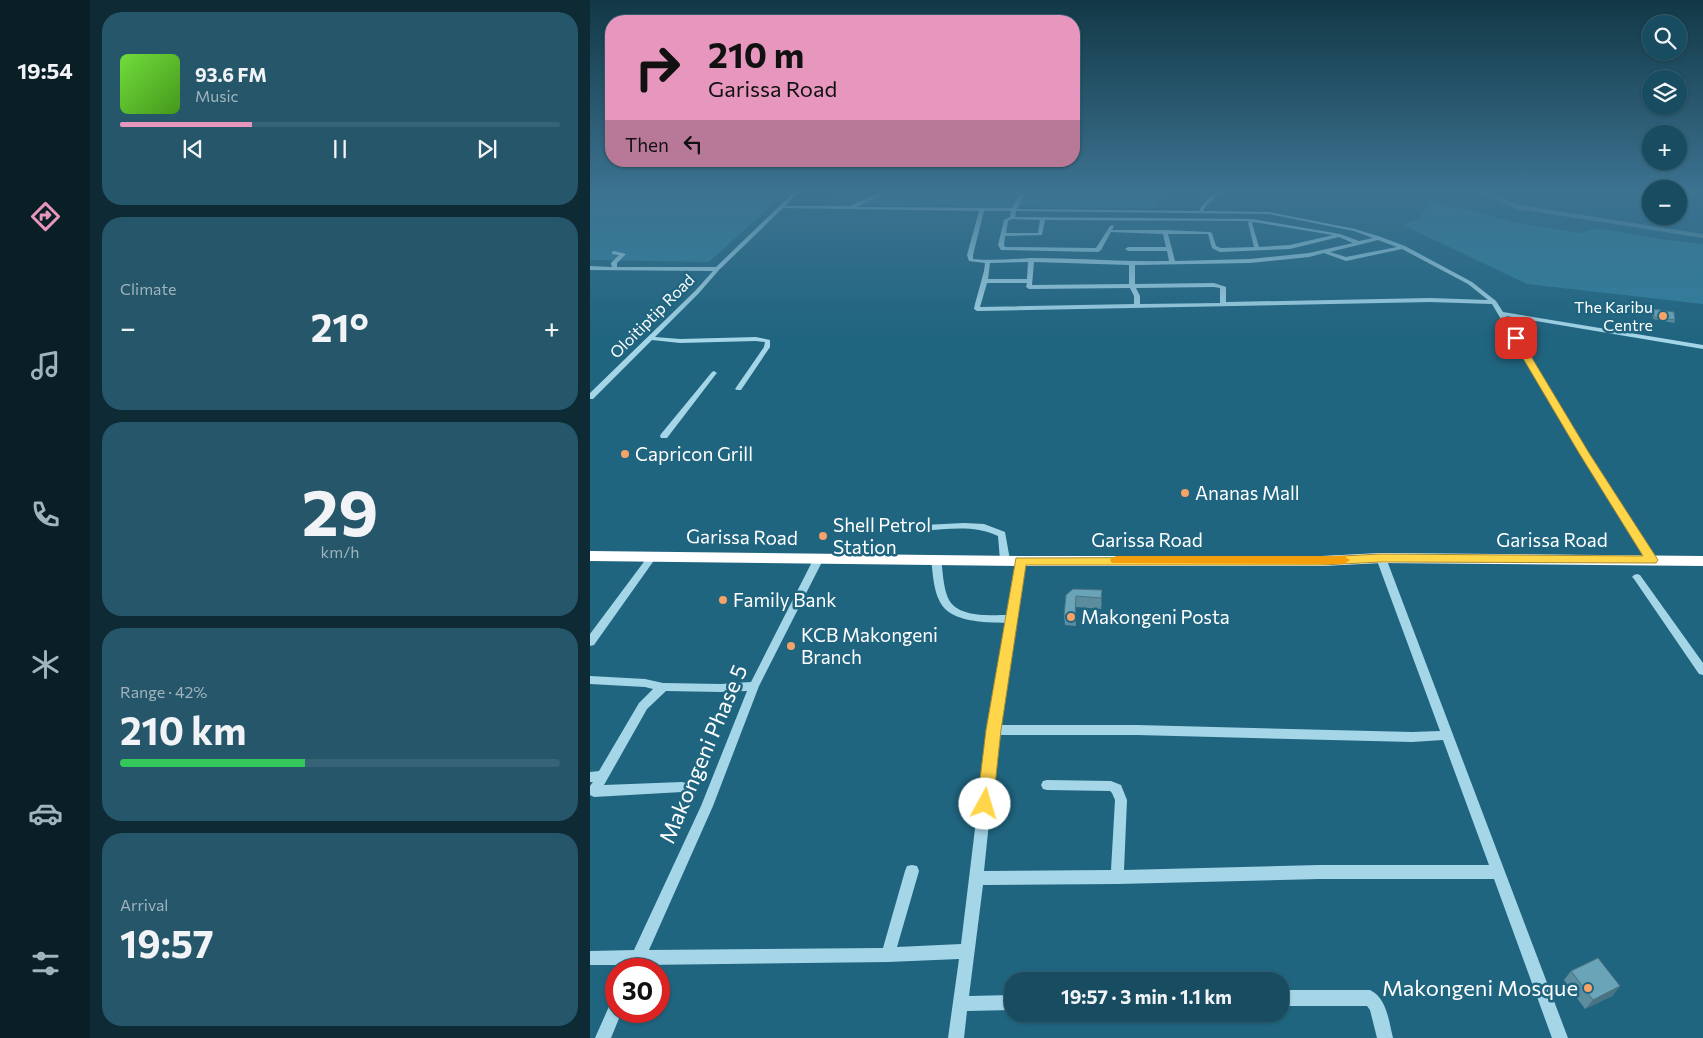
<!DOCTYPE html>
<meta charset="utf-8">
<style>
:root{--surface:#184c60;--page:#255669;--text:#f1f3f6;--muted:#9fb4bd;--line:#366375;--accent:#e797bd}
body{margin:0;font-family:Commissioner,sans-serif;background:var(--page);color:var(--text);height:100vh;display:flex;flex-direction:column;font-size:19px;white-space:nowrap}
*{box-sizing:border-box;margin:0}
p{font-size:16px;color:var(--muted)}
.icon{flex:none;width:28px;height:28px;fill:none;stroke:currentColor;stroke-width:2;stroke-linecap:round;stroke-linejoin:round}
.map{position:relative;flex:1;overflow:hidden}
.sheet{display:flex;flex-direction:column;gap:12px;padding:12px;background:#0d2a35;width:500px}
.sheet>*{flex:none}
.guide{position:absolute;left:15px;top:15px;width:475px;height:152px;border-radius:20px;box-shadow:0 1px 4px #0004,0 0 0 1px var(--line);background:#e797bd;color:#111;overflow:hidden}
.controls{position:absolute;left:1052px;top:15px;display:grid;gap:10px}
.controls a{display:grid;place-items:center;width:45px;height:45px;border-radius:50%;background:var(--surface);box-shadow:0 1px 4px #0004,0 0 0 1px var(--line);font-size:25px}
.speed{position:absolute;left:15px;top:958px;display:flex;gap:10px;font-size:25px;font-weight:700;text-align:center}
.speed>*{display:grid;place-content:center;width:65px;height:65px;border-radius:50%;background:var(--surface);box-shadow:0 1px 4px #0004,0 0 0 1px var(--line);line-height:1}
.speed .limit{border:8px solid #d22;background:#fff;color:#111}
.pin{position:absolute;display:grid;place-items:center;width:42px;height:42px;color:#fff;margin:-21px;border-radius:10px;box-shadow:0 2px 8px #0006}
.me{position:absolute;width:55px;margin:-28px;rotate:6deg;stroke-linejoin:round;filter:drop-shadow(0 0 4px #0008)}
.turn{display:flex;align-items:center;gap:18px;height:105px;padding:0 20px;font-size:22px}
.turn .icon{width:65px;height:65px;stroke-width:2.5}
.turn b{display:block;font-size:35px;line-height:42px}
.then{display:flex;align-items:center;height:48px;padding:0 20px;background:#0003;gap:10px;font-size:19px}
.big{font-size:38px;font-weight:700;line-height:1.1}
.sheet .widget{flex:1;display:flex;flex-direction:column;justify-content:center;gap:8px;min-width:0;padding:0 18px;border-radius:20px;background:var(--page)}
.sheet .dial{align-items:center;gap:0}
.dial b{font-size:65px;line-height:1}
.song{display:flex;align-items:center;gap:15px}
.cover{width:60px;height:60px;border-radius:8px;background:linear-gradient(135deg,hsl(100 70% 55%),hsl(100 70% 35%))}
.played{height:5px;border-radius:2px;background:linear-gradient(90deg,var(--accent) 30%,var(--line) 30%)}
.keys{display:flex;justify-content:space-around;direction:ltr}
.heat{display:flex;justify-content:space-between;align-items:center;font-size:28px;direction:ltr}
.charge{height:8px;border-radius:4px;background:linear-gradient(90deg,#34c759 42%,var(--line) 0)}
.trip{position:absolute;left:414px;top:972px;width:285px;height:50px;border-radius:20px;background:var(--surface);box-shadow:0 1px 4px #0004,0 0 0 1px var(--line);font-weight:700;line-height:50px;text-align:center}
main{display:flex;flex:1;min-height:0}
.tabs{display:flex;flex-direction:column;width:90px;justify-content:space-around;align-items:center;background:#0a1e26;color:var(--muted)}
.tabs .icon{width:35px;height:35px}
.tabs .current{color:var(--accent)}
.tabs b{font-size:22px;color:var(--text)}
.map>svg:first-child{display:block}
.green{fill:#307f9c}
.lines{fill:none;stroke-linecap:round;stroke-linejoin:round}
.river{fill:#5f91a3;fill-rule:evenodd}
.minor{fill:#a5d6e8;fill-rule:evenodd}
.highway{fill:#fff;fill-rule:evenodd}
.wall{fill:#5b8d9e}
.shaded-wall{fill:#4a7381}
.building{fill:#6aa4b8;stroke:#4a7381}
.route{fill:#ffd54a;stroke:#a68a30}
.slow{fill:#f59e0b}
.poi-dot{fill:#f5a366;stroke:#206580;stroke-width:2}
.labels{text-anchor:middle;stroke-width:5;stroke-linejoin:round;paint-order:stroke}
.far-poi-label{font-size:16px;fill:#fff;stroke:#206580;text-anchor:end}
.far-street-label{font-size:16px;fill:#fff;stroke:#206580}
.poi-label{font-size:19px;fill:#fff;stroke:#206580;text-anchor:start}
.street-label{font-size:19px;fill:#fff;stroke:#206580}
.near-street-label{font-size:22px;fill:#fff;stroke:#206580}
.near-poi-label{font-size:22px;fill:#fff;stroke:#206580;text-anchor:end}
</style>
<main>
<nav class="tabs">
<b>19:54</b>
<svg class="icon current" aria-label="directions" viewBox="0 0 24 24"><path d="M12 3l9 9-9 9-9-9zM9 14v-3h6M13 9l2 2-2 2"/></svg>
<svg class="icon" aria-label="music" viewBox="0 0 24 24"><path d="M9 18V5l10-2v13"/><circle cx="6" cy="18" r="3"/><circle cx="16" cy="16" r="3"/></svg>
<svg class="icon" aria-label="phone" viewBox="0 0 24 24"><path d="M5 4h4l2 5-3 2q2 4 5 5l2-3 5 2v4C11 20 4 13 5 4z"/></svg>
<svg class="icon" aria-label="climate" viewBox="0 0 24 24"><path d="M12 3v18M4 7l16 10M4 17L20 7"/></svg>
<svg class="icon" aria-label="car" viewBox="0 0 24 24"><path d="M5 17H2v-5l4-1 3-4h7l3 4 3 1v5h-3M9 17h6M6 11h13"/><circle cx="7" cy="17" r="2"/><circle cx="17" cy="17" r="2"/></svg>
<svg class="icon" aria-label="filters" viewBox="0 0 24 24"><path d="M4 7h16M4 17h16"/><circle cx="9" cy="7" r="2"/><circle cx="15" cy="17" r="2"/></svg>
</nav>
<section class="sheet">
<div class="widget">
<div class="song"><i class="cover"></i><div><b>93.6 FM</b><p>Music</p></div></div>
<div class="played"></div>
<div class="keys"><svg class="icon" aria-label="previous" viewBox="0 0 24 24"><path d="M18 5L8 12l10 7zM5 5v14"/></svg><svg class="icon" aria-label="pause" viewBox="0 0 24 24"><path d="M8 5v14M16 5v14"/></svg><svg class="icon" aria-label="next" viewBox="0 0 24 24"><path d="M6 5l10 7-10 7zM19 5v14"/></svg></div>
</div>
<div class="widget"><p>Climate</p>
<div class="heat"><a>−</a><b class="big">21°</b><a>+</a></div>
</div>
<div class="widget dial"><b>29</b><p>km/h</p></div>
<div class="widget"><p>Range · 42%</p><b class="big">210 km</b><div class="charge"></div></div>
<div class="widget"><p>Arrival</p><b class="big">19:57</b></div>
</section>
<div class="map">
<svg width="1113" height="1038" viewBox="0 0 1113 1038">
<rect width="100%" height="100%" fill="#206580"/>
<g class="green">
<path d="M0,191H197L119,262L0,260Z"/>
<path d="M261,191H574L566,208L237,205Z"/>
<path d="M839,202L877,209L924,222L991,233L1007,228L1071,239L1113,244V304L937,284L813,225L830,219Z"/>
</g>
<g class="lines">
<path class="river" d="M884,191H893L929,205L1113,234V238L927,209Z"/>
<g class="minor">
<path d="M205,191H210L195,206H260L294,191H300L267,207L422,208L432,191H436L427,209L609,211C614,202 623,191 633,191L617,205L613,211L679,212L765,229L791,237L815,246L882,282L906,301L913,312L1113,345V349L916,316L998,453L1067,561L1062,564L1059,563L990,453L902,304L840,302L387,311L384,309L385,304L394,271L395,263L379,261L377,255L389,211L193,208L129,270L109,293L65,337L90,339L166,337L180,340V347L151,390H147L145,389L174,347L175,342L166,341L90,343L62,340L3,399H0V393L105,291L123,271L0,270V266L22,267L21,263L29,255L22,254V252L24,251L36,254L27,263V267H126ZM394,211H421L420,217L414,220L408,245L411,250L508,252L511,250L521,232L573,234L576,247H538L535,249L538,251H577L579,261C533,262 487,258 441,258C422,259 403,261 383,259V255ZM426,211L679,214L764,231L783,238L769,241L750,234L662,219L425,217ZM422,219L450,220L448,233H416L418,221ZM455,220L659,221L658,223L664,247L631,248L626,246L622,233L620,232L575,230H522L524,226L522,225L520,226L506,248L415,247L414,245L415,236L452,235ZM663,222L743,235L700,245L669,247L662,223ZM578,234H618L622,248L630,252L700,249L749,237L763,243L719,253L660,259L585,261ZM788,240L807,247L756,257L740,252ZM812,249L878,284L898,300L840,298L636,302V287L624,283L545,284V265L660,263L719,257L734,253L756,261ZM438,262L437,279H398L400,263ZM444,262L539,265V284L442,285ZM397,283H437L436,287L439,289L540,288L544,296V304L390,307ZM624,287L630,288V303L550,304V296L546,288Z"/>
<path d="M124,371L127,373L126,374L77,438H71L70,436L71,434L122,372Z"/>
<path d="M374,523L394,524L415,532L420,560L418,562H412L410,560L408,536C384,525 359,529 334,531L330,528L334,525Z"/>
<path d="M62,554L67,557L65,559L4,645L0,646V634L59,555Z"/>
<path d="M229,555L234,558L169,686L123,806L59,950L293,948L315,871L317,866L322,865L327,866L329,871L307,947L371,944L397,730L416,623C395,622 361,623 350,602C343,589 343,573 341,559L343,557H349L351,559C353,572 353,586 358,598C367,618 399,615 417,615L426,561L431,558L436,561L410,725H547L822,732L850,731L786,558L791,555L796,558L978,1038H962L904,879H729L527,884L393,885L379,996L422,995V1010L377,1011L374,1038H358L369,959L298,962L52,965L51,969H36L37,965H0V951L44,950L111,806L157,691L131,692L76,691L57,709L14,785L92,782L96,783L98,787L96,791L92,792L4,797L0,795V786L3,782H0V772L9,771L49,703L63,689L55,687L0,684V676L55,679L73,683L131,684L161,682L224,558ZM408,735H547L822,742L853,740L899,865H729L534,870L537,800L531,785L521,781L457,780L453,781L451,785L453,789L457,790L520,791L522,793L525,800L521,870L394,871Z"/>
<path d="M1047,574L1050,575L1113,663V675L1109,674L1044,579L1042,577L1044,575Z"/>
<path d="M690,990H780C797,998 799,1022 803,1038H787L780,1010L777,1006H690Z"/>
<path d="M26,999V1011H32L21,1038H5L21,1002Z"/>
</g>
<path class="highway" d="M0,551L431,556H732L791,553L1113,556V566L791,563L732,566H431L0,561Z"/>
</g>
<g class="wall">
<path d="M1063,309L1085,320L1084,323L1063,319L1062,312Z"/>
<path d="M483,589L512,590V601L511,609L486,607V626L475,625L474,615Z"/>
<path d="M981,971L1030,986L1022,996L995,1009L974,980Z"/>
</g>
<g class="shaded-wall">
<path d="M512,590V601L511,609V598Z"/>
<path d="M486,596V626L485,615Z"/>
<path d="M1030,986L1022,996L995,1009L1003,1000Z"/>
</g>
<g class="building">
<path d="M1063,309L1084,312L1085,320L1064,317Z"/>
<path d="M483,589L512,590L511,598L486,596L485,615H474L476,595Z"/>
<path d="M1008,958L1030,986L1003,1000L981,971Z"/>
</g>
<linearGradient id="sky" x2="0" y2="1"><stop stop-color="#123846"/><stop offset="0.57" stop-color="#3c7391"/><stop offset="1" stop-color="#3c7391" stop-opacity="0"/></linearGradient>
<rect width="1113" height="336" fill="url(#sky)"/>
<path class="route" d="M926,336L930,338L999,453L1068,560L1066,563L791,562L732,565H436L411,730L403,804L401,809L395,811L389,809L387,804L396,730L426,558L732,557L791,554L1053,556L989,453L921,338Z"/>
<path class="slow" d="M526,556H754L760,560L754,564L522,563L520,560L522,558Z"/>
<g class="poi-dot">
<circle cx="1073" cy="316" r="5"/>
<circle cx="35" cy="454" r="5"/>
<circle cx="595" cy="493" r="5"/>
<circle cx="233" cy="536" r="5"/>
<circle cx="133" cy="600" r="5"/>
<circle cx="481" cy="617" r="5"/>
<circle cx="201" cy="646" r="5"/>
<circle cx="998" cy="988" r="5"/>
</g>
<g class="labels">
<g class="far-poi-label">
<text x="1063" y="313">The Karibu<tspan x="1063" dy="18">Centre</tspan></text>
</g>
<g class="far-street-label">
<text transform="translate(62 316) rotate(-45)" y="6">Oloitiptip Road</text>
</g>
<g class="poi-label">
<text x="45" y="461">Capricon Grill</text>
<text x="605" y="500">Ananas Mall</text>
<text x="243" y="532">Shell Petrol<tspan x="243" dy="22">Station</tspan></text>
<text x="143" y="607">Family Bank</text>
<text x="491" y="624">Makongeni Posta</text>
<text x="211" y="642">KCB Makongeni<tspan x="211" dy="22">Branch</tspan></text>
</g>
<g class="street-label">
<text transform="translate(152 537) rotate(1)" y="7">Garissa Road</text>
<text x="557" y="547">Garissa Road</text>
<text x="962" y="547">Garissa Road</text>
</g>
<g class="near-street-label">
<text transform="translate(113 754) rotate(-67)" y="8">Makongeni Phase 5</text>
</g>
<g class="near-poi-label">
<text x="988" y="996">Makongeni Mosque</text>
</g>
</g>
</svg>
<div class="controls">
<a><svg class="icon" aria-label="search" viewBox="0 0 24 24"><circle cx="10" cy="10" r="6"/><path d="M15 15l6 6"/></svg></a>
<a><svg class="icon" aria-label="layers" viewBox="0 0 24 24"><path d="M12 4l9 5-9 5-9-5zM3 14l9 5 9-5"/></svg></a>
<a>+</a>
<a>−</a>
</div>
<div class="speed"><div class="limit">30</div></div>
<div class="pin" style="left:926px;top:338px;background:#d93025"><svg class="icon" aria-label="arrive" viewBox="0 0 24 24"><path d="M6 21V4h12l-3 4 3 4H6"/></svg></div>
<svg class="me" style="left:395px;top:804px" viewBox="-20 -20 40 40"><circle r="19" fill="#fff"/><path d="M0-13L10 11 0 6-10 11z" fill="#ffd54a"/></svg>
<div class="trip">19:57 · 3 min · 1.1 km</div>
<div class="guide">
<div class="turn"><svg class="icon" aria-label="right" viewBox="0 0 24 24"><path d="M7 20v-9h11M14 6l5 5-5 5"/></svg><div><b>210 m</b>Garissa Road</div></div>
<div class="then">Then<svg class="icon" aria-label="left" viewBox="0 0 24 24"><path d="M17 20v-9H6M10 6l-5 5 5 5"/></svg></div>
</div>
</div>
</main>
